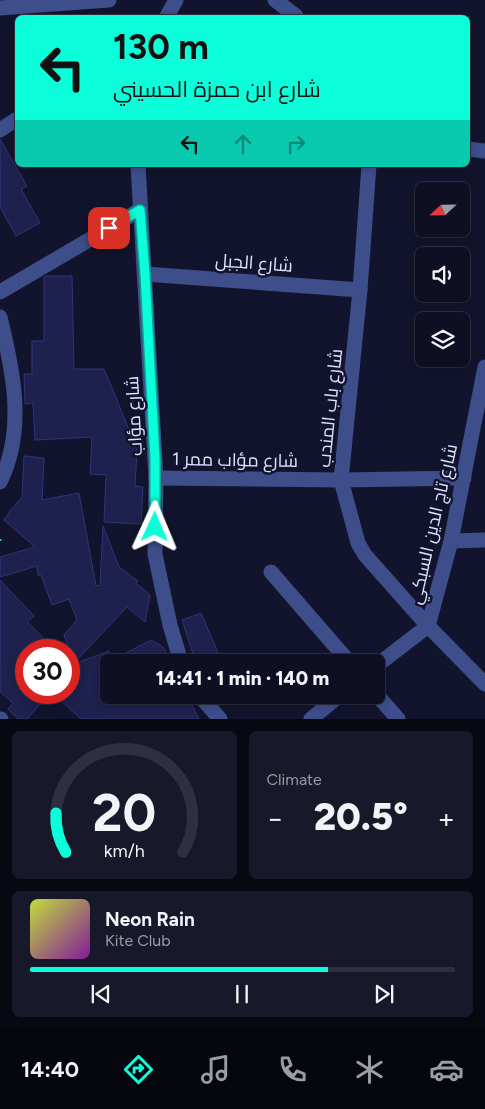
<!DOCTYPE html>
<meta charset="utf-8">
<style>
:root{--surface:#0e0f22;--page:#17182a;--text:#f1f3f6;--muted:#9b9ca5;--line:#2e2f40;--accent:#0cfdda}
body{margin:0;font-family:Figtree,Cairo,sans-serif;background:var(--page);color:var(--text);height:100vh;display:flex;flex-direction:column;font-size:19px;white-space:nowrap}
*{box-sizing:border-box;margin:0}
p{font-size:16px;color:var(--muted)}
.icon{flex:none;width:28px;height:28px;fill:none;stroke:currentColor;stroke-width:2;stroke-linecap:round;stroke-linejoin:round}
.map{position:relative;height:719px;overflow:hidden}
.panel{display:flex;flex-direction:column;gap:12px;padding:12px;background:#080813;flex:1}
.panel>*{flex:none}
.guide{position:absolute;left:15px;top:15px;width:455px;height:152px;border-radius:8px;box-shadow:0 2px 8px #0003,0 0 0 1px var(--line);background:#0cfdda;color:#111;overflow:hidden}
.needle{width:32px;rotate:248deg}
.controls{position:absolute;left:415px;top:182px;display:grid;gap:10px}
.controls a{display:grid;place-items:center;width:55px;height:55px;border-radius:8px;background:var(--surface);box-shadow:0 2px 8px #0003,0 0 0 1px var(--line);font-size:25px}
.speed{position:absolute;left:15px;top:639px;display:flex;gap:10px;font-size:25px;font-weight:700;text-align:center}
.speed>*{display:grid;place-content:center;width:65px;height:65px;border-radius:50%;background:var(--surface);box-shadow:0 2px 8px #0003,0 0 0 1px var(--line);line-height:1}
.speed .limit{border:8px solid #d22;background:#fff;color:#111}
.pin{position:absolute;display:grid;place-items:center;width:42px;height:42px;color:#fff;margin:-21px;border-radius:10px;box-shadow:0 2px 8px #0006}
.me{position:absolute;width:55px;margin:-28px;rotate:1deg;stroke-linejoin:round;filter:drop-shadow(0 0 4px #0008)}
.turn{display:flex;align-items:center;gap:18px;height:105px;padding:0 15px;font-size:22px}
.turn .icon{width:65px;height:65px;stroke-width:2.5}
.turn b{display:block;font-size:35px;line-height:42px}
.lanes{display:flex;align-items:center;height:48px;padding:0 15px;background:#0003;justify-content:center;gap:25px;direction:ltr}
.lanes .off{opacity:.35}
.big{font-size:38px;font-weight:800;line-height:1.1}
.panel .tile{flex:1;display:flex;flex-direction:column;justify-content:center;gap:8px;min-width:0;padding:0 18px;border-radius:8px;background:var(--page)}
.panel .dial{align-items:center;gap:0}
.dial svg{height:130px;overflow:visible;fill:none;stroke:var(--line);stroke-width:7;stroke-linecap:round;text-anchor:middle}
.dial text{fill:var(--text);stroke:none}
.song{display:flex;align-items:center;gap:15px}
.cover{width:60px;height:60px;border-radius:8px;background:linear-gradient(135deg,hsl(70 70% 55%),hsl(290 70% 35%))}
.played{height:5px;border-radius:2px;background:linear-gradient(90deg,var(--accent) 70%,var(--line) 70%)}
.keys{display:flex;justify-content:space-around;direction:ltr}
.heat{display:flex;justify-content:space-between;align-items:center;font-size:28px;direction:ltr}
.panel .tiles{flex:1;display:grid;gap:12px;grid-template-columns:1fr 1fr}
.tile:last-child{grid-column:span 2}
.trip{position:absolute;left:100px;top:654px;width:285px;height:50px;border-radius:8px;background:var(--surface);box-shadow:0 2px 8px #0003,0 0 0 1px var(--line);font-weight:800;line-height:50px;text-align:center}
.tabs{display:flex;height:80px;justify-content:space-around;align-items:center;background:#06060e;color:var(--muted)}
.tabs .icon{width:35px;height:35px}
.tabs .current{color:var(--accent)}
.tabs b{font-size:22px;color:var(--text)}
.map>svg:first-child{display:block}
.building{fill:#1e204e;stroke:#303479}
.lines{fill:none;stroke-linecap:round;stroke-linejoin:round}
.path{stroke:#32bf94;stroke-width:3;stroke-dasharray:2.5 4;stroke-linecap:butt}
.minor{stroke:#3e4e8b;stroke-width:15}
.route-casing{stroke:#08a48e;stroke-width:12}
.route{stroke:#0cfdda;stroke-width:9}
.labels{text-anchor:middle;stroke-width:5;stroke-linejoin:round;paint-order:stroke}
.street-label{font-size:18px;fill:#dee2ff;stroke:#12142d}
</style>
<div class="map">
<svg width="485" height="719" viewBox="0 0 485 719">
<rect width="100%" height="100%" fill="#12142d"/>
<g class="building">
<path d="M0,139L27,186L21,189L40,223L16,236L0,207Z"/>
<path d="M46,276H72L74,369H104L117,400L137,450L135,486L143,487L141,524L104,522L106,475L90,474L92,437L35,440L33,403L25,404L24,374H32V341H44V277Z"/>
<path d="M24,456L44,458L42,500L79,493L96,586L100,585L103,526L119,567L138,581L136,583L150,595L145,622L127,607L74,663L64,635L77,620L69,599L52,605L41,575H38L37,566L0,577V557L35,547L4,520L10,511L22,497Z"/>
<path d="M0,580L34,616L27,622L56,650H26V692H32L42,702L27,719H18L8,709L13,703L0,692Z"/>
<path d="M201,613L222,662H199L194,657L182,620Z"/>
<path d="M151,640L163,647L171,662H109V695H187L199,719H81L58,698L63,692H69V686L79,675L74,664L109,651V662Z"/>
</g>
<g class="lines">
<path class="path" d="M0,539V541"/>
<g class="minor">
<path d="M275,0L296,16"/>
<path d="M0,8L109,0"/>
<path d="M166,18L176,0"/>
<path d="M0,130L17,119"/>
<path d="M468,149L485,151"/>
<path d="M138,165L156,478L155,554L170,625L181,662"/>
<path d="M369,165L360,290L341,480L358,543L365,555L428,626L485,684"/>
<path d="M145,274L360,290"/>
<path d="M0,292L140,210"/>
<path d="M0,317C13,370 26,430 0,482"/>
<path d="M156,478L341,480L464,478"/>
<path d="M451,541L485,540"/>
<path d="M271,572L349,662"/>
<path d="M376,666L428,626L451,541L485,367"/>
<path d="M376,694L398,719"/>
<path d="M199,695L220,719"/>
<path d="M0,719H1"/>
<path d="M311,719L340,695"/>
</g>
</g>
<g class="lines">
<defs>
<path id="route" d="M109,228L140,210L145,274L155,459V527"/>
</defs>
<use href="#route" class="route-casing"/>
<use href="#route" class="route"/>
</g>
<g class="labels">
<g class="street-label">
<text transform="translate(254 263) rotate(4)" y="6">شارع الجبل</text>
<text transform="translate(330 408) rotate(-84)" y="6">شارع باب المندب</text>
<text transform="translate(134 416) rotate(-93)" y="6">شارع مؤاب</text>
<text transform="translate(235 460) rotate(1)" y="6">شارع مؤاب ممر 1</text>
<text transform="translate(433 524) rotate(-77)" y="6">شارع تاج الدين السبكي</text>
</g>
</g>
</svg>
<div class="controls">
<a><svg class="needle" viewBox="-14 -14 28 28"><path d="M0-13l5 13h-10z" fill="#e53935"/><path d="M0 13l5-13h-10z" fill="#9b9ca5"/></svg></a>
<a><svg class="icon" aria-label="sound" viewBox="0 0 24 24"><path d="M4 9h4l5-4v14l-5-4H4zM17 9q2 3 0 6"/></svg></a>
<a><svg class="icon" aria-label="layers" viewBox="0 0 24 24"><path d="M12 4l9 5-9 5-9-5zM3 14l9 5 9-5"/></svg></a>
</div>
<div class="speed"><div class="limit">30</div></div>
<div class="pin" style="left:109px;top:228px;background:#d93025"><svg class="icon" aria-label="arrive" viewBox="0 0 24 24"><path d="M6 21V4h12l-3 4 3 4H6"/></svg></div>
<svg class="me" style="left:155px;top:527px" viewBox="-20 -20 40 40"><path d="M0-17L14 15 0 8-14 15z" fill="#0cfdda" stroke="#fff" stroke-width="4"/></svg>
<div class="trip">14:41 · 1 min · 140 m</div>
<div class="guide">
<div class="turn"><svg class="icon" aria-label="left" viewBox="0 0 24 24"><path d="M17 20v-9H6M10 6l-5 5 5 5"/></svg><div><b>130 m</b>شارع ابن حمزة الحسيني</div></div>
<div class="lanes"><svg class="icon" aria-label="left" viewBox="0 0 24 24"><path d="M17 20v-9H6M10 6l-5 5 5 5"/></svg><svg class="icon off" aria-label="ahead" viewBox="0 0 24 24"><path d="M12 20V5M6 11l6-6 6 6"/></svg><svg class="icon off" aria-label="right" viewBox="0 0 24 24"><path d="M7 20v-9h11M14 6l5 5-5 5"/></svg></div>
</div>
</div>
<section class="panel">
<div class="tiles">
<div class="tile dial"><svg viewBox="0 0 100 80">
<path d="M14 69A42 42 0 1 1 86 69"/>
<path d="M14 69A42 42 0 0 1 8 45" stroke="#0cfdda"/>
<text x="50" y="56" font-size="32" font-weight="700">20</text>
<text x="50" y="72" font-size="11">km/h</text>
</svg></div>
<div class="tile"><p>Climate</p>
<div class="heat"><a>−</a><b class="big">20.5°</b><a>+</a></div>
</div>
<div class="tile">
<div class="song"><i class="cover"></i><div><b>Neon Rain</b><p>Kite Club</p></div></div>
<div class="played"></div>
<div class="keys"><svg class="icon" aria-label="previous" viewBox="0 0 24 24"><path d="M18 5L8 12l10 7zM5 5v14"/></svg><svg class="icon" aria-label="pause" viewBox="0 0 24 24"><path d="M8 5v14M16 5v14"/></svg><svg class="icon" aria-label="next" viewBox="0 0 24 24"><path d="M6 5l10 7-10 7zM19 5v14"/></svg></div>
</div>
</div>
</section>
<nav class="tabs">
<b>14:40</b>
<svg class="icon current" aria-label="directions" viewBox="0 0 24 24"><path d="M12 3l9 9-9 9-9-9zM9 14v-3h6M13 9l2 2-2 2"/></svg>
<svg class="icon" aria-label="music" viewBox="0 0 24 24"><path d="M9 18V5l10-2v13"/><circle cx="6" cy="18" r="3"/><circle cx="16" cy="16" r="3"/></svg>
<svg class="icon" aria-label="phone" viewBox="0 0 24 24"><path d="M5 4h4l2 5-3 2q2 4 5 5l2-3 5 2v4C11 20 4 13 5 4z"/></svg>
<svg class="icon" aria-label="climate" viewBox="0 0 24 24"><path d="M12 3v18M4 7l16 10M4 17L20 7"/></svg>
<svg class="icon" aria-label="car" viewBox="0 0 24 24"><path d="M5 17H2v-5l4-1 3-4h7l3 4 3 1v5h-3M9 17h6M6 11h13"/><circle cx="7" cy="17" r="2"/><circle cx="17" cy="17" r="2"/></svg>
</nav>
